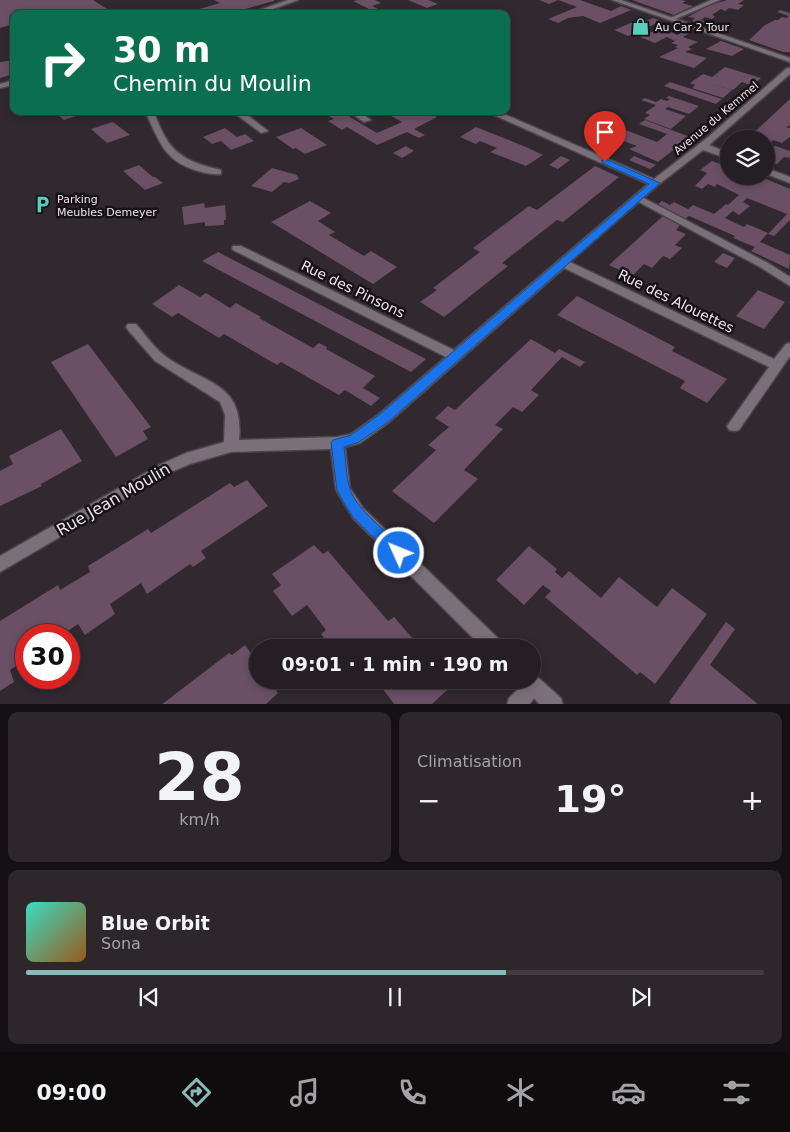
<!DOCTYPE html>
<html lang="fr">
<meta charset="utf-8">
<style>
:root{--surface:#251e24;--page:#2d272c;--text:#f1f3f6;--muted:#a3a2a6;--line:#423c41;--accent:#8bbbb9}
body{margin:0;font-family:"DejaVu Sans",sans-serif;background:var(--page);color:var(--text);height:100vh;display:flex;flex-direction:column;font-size:19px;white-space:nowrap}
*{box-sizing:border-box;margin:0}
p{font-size:16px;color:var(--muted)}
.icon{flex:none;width:28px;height:28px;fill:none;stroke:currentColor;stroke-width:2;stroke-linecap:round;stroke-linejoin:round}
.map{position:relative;height:704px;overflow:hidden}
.drawer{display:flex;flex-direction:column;gap:8px;padding:8px;background:#141014;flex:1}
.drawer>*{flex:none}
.top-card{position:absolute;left:10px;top:10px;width:500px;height:105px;border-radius:10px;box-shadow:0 2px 8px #0003,0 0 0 1px var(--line);background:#0b6e4f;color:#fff;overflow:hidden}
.buttons{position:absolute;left:720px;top:130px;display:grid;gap:10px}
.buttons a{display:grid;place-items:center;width:55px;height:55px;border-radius:50%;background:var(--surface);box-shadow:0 2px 8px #0003,0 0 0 1px var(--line);font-size:25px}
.speed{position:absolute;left:15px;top:624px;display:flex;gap:10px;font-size:25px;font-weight:700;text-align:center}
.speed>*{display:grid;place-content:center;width:65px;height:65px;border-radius:50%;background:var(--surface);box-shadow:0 2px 8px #0003,0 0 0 1px var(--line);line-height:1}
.speed .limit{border:8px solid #d22;background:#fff;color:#111}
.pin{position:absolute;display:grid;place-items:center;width:42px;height:42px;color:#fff;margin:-51px -21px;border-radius:50% 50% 50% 0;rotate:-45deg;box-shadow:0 0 5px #0007}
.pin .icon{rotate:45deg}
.me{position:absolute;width:55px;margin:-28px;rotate:314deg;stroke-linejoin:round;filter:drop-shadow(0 0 4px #0008)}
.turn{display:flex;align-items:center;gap:18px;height:105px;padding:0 20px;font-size:22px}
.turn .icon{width:65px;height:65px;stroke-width:2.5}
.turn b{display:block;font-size:35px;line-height:42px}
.big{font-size:38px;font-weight:700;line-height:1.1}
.drawer .card{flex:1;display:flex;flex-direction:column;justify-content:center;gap:8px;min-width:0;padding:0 18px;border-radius:10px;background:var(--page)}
.drawer .dial{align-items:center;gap:0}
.dial b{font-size:65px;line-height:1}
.song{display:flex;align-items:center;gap:15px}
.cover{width:60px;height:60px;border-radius:8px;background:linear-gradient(135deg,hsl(170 70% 55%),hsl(30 70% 35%))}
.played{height:5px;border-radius:2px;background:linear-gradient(90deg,var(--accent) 65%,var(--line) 65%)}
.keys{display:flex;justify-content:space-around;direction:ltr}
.heat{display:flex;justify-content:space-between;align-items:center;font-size:28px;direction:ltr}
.drawer .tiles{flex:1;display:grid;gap:8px;grid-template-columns:1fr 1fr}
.card:last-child{grid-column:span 2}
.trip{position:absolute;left:249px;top:639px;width:292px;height:50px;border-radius:25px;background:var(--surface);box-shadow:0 2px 8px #0003,0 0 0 1px var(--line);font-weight:700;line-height:50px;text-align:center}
.menu{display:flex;height:80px;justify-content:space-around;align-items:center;background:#0f0c0e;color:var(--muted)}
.menu .icon{width:35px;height:35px}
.menu .selected{color:var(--accent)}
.menu b{font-size:22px;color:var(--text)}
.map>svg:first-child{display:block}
.building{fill:#6a4f65}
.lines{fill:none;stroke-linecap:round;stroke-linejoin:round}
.service-casing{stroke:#4b444a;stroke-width:3}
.minor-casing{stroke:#4b444a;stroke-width:3}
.tertiary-casing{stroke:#4b444a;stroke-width:3}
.service{fill:#7b7079;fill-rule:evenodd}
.minor{fill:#7b7079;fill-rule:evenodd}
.tertiary{fill:#7b7079;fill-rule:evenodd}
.route{fill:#1a73e8;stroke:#114b97}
.labels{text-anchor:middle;stroke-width:5;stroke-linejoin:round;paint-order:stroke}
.far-poi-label{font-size:11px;fill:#ebe4ea;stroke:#171216;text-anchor:start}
.far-street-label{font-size:11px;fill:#ebe4ea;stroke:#171216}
.street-label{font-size:14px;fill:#ebe4ea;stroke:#171216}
.near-street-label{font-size:16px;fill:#ebe4ea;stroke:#171216}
</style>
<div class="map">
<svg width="790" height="705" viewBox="0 0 790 705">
<rect width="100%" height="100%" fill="#312830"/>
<g class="building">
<path d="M0,0H93L115,14H68L63,11L53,14H14V24L0,28Z"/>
<path d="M214,0H274V1L227,14H182L220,3Z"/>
<path d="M358,0H375L381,3L372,6L378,9L373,11L353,1Z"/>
<path d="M408,0H428L438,4L427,8Z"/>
<path d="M539,0H580L611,11L621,6L631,10L600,23L583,16L568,18L558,23L548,19L577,7L558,0L549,4Z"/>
<path d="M632,0H681L686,1L682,3L693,6L674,15Z"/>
<path d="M727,0H744L738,4L744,5L738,10L729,8L725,11L721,9L712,15L715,16L712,19L705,17L701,20L712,23L708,26L692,21L695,18L688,17L708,6Z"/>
<path d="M780,10L790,13V52H783L749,40L765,25L775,20H778L782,17L786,18L789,16L777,12Z"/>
<path d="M653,18L662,21L628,36L614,30L640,19L646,21Z"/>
<path d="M661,28L677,35L685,31L690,33L683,37L698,42L688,47L692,49L685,52L707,58L694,68L659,57L678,48L675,47L678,45L671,43L675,41L667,37L655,43L640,37Z"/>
<path d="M721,41L744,49L732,56L706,49Z"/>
<path d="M14,60V74L0,78V62Z"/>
<path d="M725,67L761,78L752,86L742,82L733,90L711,84L732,90L723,98L692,88L695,85L690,83L703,74L712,77Z"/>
<path d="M670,82L722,99L716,104L664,86Z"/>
<path d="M669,96L699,106L689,114L668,107L665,109L686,116L671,129L644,119L650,115L645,113L656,105L641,100L645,98L656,102L661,99L667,101L670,99L666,98Z"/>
<path d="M790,99V125L786,127L790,128V137L782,143L773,140L767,147L772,149L775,146L790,151V158L784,157L777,164L768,163L766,162V139H747Z"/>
<path d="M46,111H88V112L64,120L56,113L49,115Z"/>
<path d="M321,111H340L377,133L402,122L382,111H426L437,117L414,129L425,135L419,138L407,132L377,145L347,127L342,130L328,121L334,119Z"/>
<path d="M645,120L690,137L658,162L629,149L637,146L602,133L609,129L602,126L607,123L657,142L667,134L639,124Z"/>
<path d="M113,122L130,135L107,143L91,129Z"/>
<path d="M476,127L526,147L543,155L526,166L490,152L497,148L480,141L476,144L460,137Z"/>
<path d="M225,128L237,137L245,134L254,141L231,150L221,141L212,144L203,137Z"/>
<path d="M301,128L327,145L305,154L296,148L293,149L276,137Z"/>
<path d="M406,146L414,151L402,158L393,153Z"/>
<path d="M561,156L570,160L558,169L549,165Z"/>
<path d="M634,156L656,165L650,169L629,160Z"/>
<path d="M712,161L729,167V176H759L790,189V220L774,236L768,234L787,214L747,198L743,202L750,206L739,215L733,211L725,218L744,227L747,224L768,233L760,242L790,255L789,269L751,251L755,247L733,238L735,236L689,216L685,219L657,205L662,201L670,205L674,202L688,209L693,205L714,214L726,204L728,205L739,195L717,184L715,187L708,184L702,189L695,186L707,173L700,170Z"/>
<path d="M139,165L153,177H155L163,183L145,190L123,171Z"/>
<path d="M595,166L619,177L563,222L557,220L502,263L508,266L444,317L420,302L437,290L433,288L480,252L473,248L529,206L537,210Z"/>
<path d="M272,168L297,175L299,179L289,183L284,182L272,192L251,186Z"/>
<path d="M310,201L331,213L318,221L335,232L329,235L364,256L371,251L397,267L373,284L271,222Z"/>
<path d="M204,203L205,208L225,205L226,220H224V225L205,226V222L184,225L182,207Z"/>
<path d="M664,215L681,224L676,230L686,234L675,245L682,248L670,259L663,256L652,268L644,264L632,276L609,265Z"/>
<path d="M218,252L338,314L426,359L411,372L202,261Z"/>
<path d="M723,253L735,258L727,268L714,262Z"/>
<path d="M179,285L200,297L206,293L230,308L236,303L261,317L259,318L313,348L319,343L327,347L326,349L375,376L363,388L380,398L371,406L345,390L339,395L281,362L277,365L224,334L219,338L178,313L172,317L152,304Z"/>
<path d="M758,290L785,302L764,329L736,316Z"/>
<path d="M577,296L675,347L672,351L727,379L707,403L680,388L685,381L557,315Z"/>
<path d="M531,339L555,353L559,349L585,362L580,367L562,357L531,390L539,395L522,412L513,407L495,425L503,429L464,470L478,479L434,523L392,491L436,450L428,445L449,427L435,418L448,406L455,410Z"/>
<path d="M88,344L151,427L143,431L148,439L116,457L51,362Z"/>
<path d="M61,429L82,461L41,484L42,486L0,506V471L13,464L9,456Z"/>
<path d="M247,480L268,506L201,551L206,558L193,567L190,564L147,594L141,583L110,604L115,614L85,635L78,624L62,635H26V659L10,670L14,682L0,691V621L58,585L60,590L90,572L88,566L148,529L151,533L230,483L234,487Z"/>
<path d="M314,545L323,554L328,551L388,621L394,617L421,648H332L321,634L326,630L307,605L292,616L273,591L281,585L272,574Z"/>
<path d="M529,546L557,569L555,572L562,578L569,571L601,598L619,577L657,607L672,588L707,614L655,684L640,672L637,675L545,597L551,591L543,585L524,605L496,580Z"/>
<path d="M726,622L735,629L710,665L759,705H672L669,702Z"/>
<path d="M245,645L258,663V680H269L278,693L265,705H161L229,653L232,655Z"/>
<path d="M376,680H439L447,690L431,705H395Z"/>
</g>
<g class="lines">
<defs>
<g id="service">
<path d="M711,0H720L673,20L668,19Z"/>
<path d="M232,111H242L268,131L261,133Z"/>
<path d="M348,111H358L371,120L364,122Z"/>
<path d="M638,195L768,263L790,277V286L760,267L635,200L633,198Z"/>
</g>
<g id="minor">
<path d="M612,0H621L790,58V62Z"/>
<path d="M787,68H790V74L709,145L729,153V159L703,150L658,185L570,262L774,359L786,344L790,343V356L739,430L734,431L729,430L727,426L769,367L564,268L388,423L360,443L345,447L350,488L363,508L502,642L505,648H483L353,518L336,490L331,449L231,452L190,464L171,472L0,572V556L161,464L186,453L224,442L225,415L220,402L155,361L128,330L126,327L128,324H136C145,334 154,348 165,356C203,384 245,381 239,440L337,437L351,434L378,415L446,357L233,250L232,248L233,246H241L454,350L648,184L485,111H497L654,179L707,138Z"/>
<path d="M145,111H153C157,118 159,126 163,133C175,158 196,164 221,170V174C214,175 205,173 198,171C163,161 159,140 145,111Z"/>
<path d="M766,168L790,177V183L766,174Z"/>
<path d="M532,672L561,698L563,705H540L534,698L529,705H507L509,698L522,685L520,680H532Z"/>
</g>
<g id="tertiary">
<path d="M288,0H298L259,14H248Z"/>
<path d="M14,80V85L0,88V84Z"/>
</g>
</defs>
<use href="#service" class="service-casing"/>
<use href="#minor" class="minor-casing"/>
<use href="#tertiary" class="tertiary-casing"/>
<use href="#service" class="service"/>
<use href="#minor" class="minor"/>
<use href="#tertiary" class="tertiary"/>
</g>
<path class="route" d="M602,160H608L660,183L388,422L359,442L344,447C346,460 346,476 350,489C356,509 389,534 404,548L407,553L404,558L399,560L394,558L353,517L345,505L337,490L331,443L333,440L351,435L379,415L649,184L602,163Z"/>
<defs>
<symbol id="shop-bare" viewBox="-9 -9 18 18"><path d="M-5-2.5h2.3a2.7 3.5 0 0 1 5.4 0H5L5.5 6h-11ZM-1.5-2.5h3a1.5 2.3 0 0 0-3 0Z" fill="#5acebd" stroke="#171216" stroke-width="2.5" paint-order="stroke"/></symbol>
<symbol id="parking-bare" viewBox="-9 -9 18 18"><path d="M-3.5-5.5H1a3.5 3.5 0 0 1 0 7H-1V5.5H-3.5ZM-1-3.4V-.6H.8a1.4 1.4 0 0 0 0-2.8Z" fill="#5acebd" stroke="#171216" stroke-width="2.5" paint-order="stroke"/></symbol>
</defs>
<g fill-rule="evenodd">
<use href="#shop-bare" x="628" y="14" width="25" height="25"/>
<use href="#parking-bare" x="30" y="192" width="25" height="25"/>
</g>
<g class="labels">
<g class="far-poi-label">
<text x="655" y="31">Au Car 2 Tour</text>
<text x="57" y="203">Parking<tspan x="57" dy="13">Meubles Demeyer</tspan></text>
</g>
<g class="far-street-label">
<text transform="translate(716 118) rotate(-40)" y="4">Avenue du Kemmel</text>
</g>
<g class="street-label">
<text transform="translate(353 289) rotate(26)" y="5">Rue des Pinsons</text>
<text transform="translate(676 301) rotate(26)" y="5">Rue des Alouettes</text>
</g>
<g class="near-street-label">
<text transform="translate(113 499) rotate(-30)" y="6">Rue Jean Moulin</text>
</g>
</g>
</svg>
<div class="buttons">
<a><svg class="icon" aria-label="layers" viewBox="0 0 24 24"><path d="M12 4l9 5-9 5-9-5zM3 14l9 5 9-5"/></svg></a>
</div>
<div class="speed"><div class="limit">30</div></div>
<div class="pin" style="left:605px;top:162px;background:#d93025"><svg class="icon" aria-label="arrive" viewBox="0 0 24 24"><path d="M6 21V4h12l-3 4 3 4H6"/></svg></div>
<svg class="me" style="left:399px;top:553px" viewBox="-20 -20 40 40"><circle r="17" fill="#1a73e8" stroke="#fff" stroke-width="3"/><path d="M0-11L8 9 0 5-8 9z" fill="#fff"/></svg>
<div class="trip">09:01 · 1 min · 190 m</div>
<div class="top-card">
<div class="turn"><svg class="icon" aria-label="right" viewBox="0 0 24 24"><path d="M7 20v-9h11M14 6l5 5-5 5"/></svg><div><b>30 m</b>Chemin du Moulin</div></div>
</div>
</div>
<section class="drawer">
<div class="tiles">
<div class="card dial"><b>28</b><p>km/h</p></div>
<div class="card"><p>Climatisation</p>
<div class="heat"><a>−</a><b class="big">19°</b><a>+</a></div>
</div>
<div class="card">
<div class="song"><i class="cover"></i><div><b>Blue Orbit</b><p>Sona</p></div></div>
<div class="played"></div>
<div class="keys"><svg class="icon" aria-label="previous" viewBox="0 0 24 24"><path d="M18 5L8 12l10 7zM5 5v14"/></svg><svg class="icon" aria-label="pause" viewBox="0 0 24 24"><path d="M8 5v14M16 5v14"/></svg><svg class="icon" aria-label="next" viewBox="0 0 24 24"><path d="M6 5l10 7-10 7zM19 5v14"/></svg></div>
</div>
</div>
</section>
<nav class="menu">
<b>09:00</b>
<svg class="icon selected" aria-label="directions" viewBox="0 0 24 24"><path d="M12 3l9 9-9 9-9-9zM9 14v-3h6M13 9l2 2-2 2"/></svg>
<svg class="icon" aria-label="music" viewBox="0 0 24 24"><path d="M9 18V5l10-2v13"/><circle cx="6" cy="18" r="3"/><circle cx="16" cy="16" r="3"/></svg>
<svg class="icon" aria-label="phone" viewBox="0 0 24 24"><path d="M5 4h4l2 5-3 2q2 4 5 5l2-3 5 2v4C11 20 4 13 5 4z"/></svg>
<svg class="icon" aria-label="climate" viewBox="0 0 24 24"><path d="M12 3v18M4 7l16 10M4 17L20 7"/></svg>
<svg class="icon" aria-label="car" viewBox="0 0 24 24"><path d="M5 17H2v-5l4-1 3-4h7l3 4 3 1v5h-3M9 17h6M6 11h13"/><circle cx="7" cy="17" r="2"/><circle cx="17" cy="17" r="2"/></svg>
<svg class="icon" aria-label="filters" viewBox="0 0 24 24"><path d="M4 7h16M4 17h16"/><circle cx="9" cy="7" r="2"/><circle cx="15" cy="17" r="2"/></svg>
</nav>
